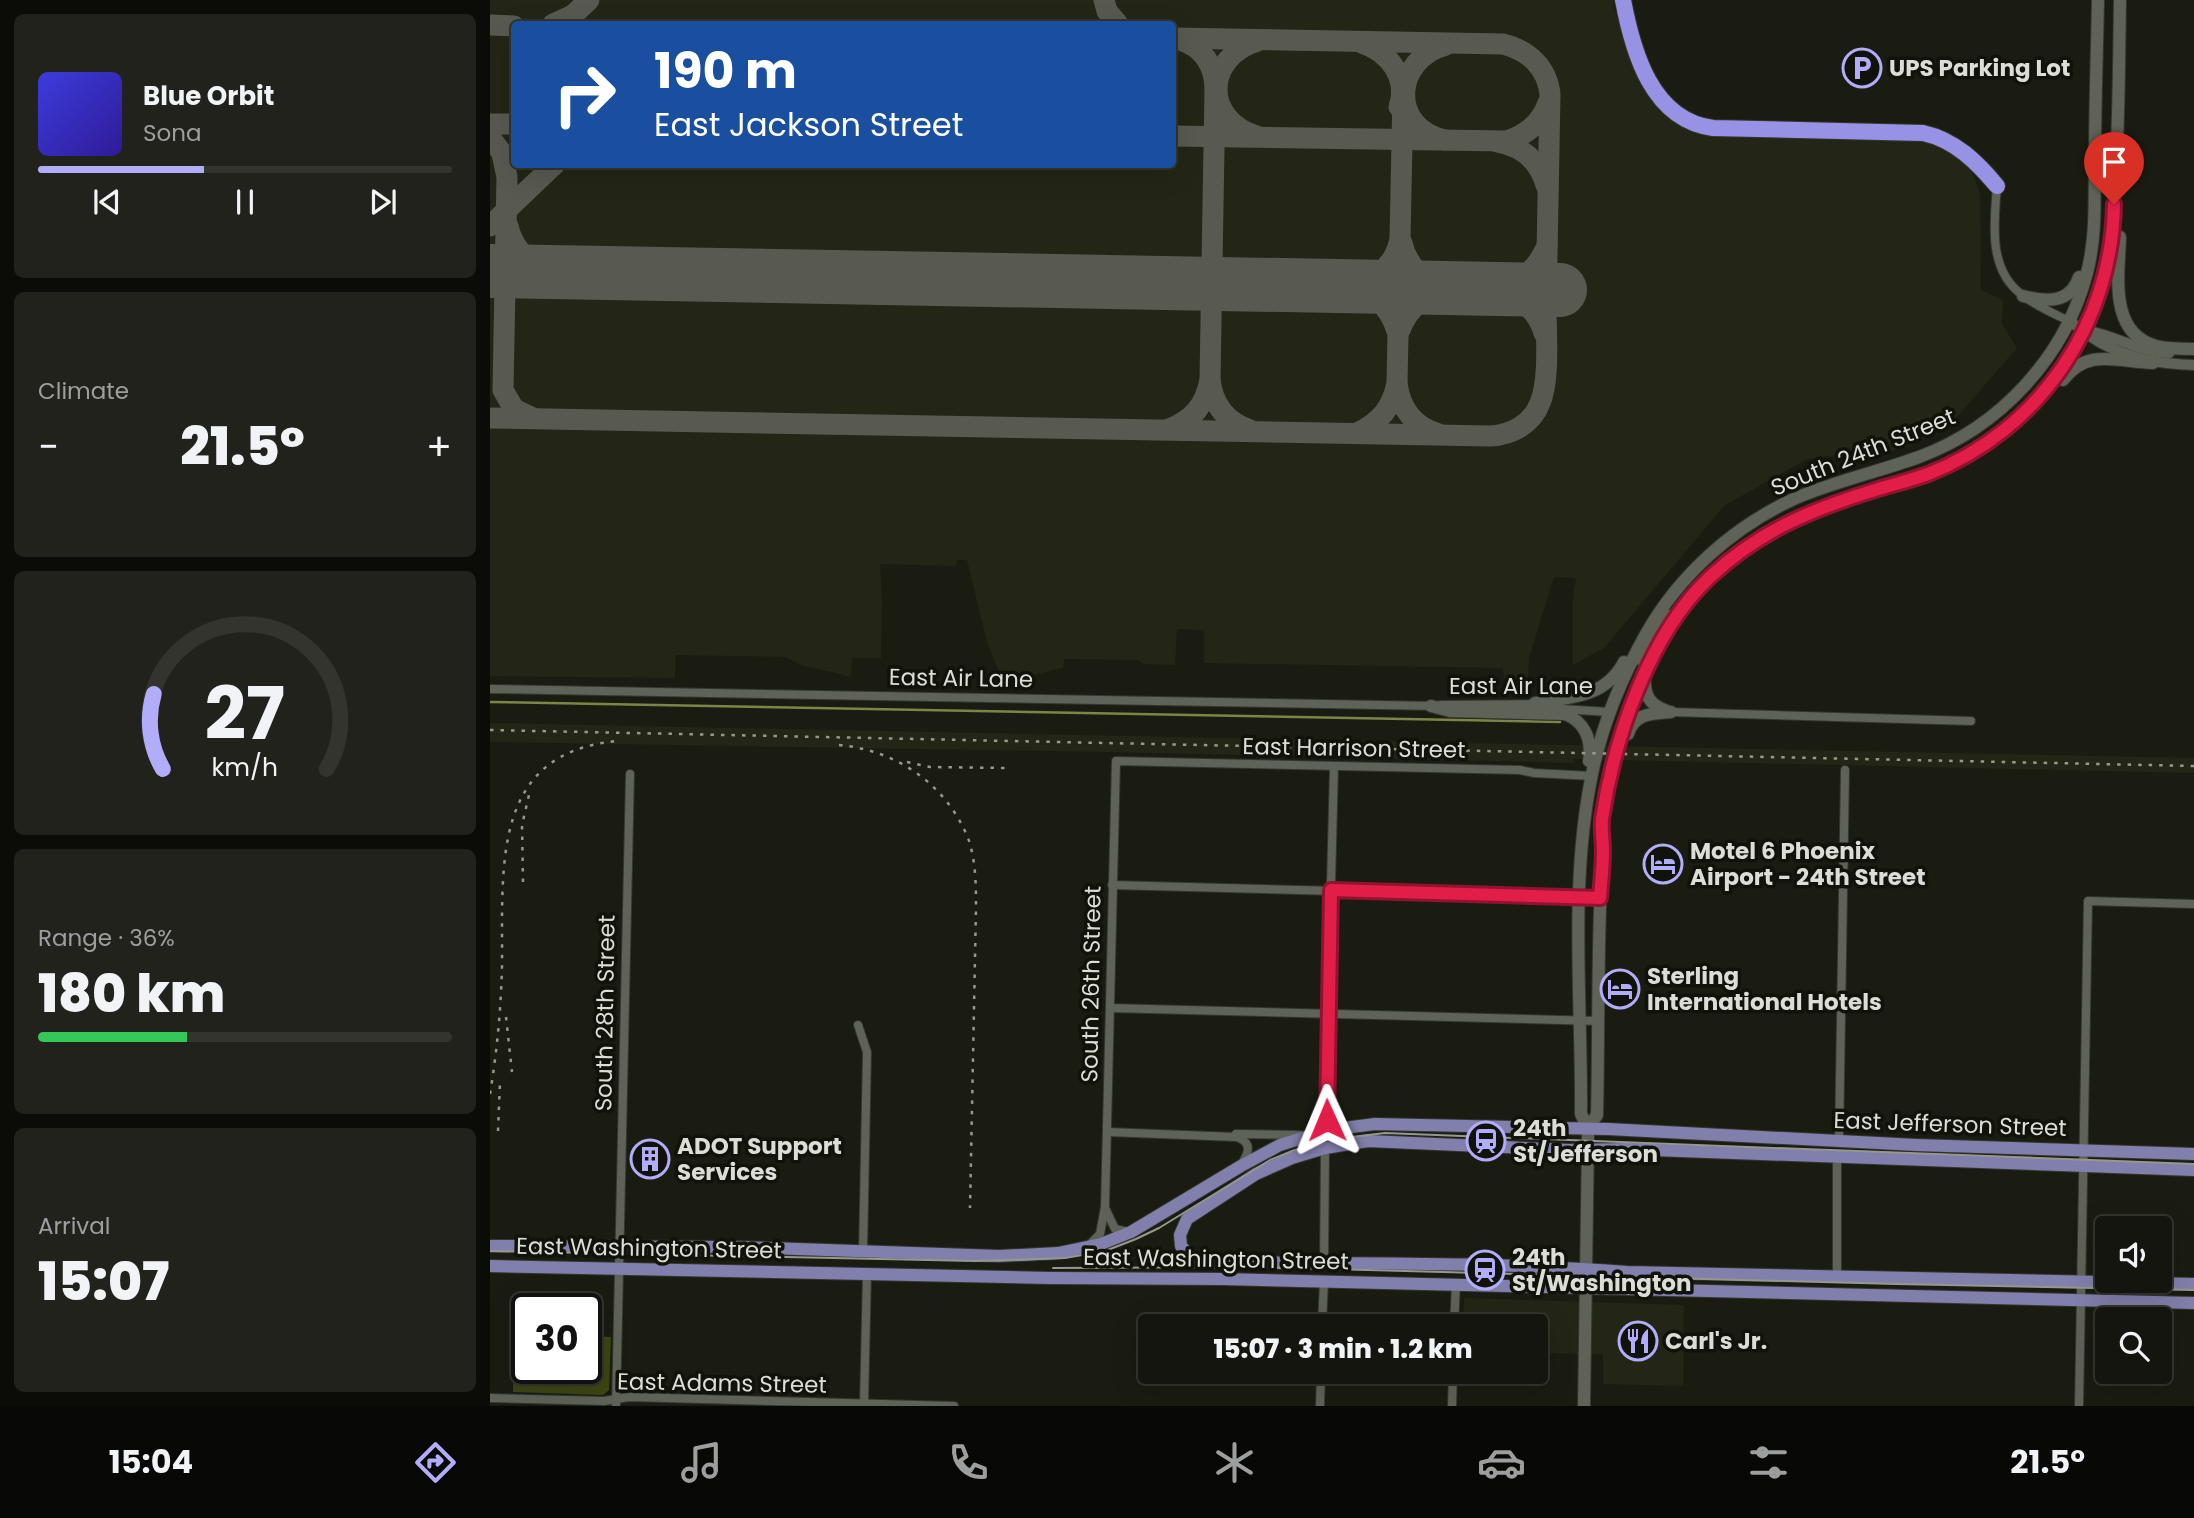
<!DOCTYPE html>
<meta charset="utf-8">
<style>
:root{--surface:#14150e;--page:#21221c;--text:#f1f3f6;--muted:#9d9f9e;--line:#33342e;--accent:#b1adfa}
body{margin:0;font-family:Poppins,sans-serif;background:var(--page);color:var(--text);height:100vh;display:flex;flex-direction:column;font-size:26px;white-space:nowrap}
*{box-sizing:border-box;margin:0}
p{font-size:23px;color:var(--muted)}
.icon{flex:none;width:38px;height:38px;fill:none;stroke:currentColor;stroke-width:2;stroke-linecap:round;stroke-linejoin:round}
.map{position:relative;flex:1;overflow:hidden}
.sheet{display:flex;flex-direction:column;gap:14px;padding:14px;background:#0b0c08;width:490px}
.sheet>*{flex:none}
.guide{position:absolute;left:21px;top:21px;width:665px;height:147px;border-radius:7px;box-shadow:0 7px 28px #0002,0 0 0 2px var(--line);background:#1a4fa0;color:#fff;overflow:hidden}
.buttons{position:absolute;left:1605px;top:1216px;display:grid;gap:14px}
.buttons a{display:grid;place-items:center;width:77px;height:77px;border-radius:7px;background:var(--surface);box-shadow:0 7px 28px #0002,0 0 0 2px var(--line);font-size:35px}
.speed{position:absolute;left:21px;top:1293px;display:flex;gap:14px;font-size:35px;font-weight:700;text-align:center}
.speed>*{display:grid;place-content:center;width:91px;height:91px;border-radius:50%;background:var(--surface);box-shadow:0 7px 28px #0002,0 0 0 2px var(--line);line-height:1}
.speed .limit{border:4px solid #111;border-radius:10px;background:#fff;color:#111}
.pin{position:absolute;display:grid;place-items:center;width:60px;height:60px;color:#fff;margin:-72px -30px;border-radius:50% 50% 50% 0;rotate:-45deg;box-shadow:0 0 7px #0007}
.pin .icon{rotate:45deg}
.me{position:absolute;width:77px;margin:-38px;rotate:359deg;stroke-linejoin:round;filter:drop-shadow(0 0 5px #0008)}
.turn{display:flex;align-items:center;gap:24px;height:147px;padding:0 28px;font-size:32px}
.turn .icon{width:91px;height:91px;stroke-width:2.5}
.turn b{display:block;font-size:49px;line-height:60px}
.big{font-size:52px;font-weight:800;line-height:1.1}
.sheet .widget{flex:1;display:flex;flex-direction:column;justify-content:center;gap:10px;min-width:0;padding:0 24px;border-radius:10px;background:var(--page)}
.sheet .dial{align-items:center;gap:0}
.dial svg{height:182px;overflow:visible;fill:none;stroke:var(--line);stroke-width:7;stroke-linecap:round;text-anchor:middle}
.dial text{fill:var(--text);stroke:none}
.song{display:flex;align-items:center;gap:21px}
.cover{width:84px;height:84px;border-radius:10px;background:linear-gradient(135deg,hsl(240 70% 55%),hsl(250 70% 35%))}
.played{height:7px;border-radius:4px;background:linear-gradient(90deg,var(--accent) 40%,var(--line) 40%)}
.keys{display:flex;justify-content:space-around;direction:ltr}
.heat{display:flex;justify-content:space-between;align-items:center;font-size:38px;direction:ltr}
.charge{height:10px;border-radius:5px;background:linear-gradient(90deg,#34c759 36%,var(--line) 0)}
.trip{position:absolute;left:648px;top:1314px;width:410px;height:70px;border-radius:7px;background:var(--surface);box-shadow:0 7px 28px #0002,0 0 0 2px var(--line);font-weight:800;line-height:70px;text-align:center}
.menu{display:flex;height:112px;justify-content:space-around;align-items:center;background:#080806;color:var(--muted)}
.menu .icon{width:49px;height:49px}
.menu .on{color:var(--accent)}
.menu b{font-size:32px;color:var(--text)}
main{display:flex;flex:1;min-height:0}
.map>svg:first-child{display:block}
.built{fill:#232616;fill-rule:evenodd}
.green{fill:#3d4513}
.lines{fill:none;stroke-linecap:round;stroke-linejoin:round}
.stream{stroke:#7c8547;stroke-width:2.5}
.taxiway{stroke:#585a51;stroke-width:21}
.runway{stroke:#585a51;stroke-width:54}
.minor-casing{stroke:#343631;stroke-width:10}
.tertiary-casing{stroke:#343631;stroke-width:12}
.secondary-casing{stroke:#343631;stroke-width:14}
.primary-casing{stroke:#343631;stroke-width:14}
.motorway-casing{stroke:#343631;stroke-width:18}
.minor{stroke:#5f6256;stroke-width:8}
.tertiary{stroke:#5f6256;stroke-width:10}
.secondary{stroke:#5f6256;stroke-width:12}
.primary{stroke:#817fab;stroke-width:12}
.motorway{stroke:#9792e3;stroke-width:16}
.tram{stroke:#969890;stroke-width:2}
.rail{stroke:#969890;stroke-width:2.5;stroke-dasharray:3.5 7;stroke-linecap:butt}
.route-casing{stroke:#92132f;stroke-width:18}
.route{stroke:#e11d48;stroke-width:12}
.labels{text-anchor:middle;stroke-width:7;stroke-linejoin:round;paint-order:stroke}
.poi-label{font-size:23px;font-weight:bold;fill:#dbddd6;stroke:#11130a;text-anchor:start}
.street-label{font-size:23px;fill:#dbddd6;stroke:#11130a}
</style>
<main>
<section class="sheet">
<div class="widget">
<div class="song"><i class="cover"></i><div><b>Blue Orbit</b><p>Sona</p></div></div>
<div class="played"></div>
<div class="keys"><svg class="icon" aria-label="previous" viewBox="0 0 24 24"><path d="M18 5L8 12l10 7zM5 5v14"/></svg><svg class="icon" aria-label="pause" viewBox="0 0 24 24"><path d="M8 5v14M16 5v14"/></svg><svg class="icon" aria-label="next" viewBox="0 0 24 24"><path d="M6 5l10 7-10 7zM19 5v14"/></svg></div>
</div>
<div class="widget"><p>Climate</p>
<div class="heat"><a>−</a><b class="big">21.5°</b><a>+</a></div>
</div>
<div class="widget dial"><svg viewBox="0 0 100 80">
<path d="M14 69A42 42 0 1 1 86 69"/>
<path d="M14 69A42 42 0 0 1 10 36" stroke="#b1adfa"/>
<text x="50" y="56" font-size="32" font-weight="700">27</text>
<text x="50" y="72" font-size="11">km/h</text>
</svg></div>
<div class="widget"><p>Range · 36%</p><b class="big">180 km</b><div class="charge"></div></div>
<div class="widget"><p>Arrival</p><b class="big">15:07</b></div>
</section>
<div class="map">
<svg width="1704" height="1406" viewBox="0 0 1704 1406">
<rect width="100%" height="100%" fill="#1a1c12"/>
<g class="built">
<path d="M0,0H1123L1124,9L1156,89L1170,109L1188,123L1201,130L1230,136L1424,139L1449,144L1474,161L1482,173L1490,193L1491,290L1513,300L1512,324L1527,348L1459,426L1420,446L1372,459L1338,456L1317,459L1234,506L1114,648L1083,665V599L1086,578L1064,577L1039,658L1038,680L1014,679L1013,668L714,663V630L687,629L685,665L653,664L648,660L574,659L573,668L539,676L510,675L497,642L477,560H467L466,566L390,564L392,601L391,658H362L361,677L308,664L296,657L185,655V678L0,676ZM24,24H682V164H24Z"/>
<path d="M0,723L1704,758V773L1084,759V763L620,752L0,742Z"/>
<path d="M974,1298L1194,1305L1193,1386L1113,1384V1354L1045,1353V1326H973Z"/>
</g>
<path class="green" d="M24,1334L37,1335V1368H96V1336L121,1337L119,1390L113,1395L23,1392Z"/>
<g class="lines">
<path class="stream" d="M0,702L1070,722"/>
<g class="taxiway">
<path d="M614,0L617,11L628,24"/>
<path d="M63,24L83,15L99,0"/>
<path d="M0,25L24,26"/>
<path d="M690,40C713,47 725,66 725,89"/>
<path d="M872,43C899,52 919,78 909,107"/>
<path d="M725,90L720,380C723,405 736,422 760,430"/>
<path d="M913,93L907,383C910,408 924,427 949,434"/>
<path d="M0,124H24"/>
<path d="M682,136L1016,141C1037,135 1051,123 1058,103"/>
<path d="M767,136C713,120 714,57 768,41"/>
<path d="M0,137L12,153L17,177L13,390L24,409L41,417"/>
<path d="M955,140C899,128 903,59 956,45"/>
<path d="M1007,142C1032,146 1049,161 1056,185"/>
<path d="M0,226L65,164"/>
<path d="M18,226C24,254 46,268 73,272"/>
<path d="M912,243C918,269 937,283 962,288"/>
<path d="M853,286C880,282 902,271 909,243"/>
<path d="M855,287C883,294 898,303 907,331"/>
<path d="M999,288C1028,285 1045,273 1057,246"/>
<path d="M997,289C1024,293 1046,305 1054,333"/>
<path d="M910,330C919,306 937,293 962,288"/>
<path d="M0,418L1000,436C1022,435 1042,424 1050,403C1060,380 1056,333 1056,307C1057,236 1059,165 1060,94C1057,67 1038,50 1013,44L682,38"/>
<path d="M679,429C703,420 715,405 720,380"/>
<path d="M867,433C890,422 902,408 907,383"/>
</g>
<path class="runway" d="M0,271L1070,290"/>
<defs>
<g id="minor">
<path d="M1507,186C1504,223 1498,269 1531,294C1545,306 1563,313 1579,321"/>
<path d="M0,689L945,706"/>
<path d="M950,705L1049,704"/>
<path d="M1056,708L1119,712"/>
<path d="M1181,712L1481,721"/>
<path d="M622,885L1110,898"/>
<path d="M620,1008L1109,1021"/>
<path d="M368,1025L377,1052L373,1252"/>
<path d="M838,1130L836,1077L844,767"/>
<path d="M618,1132L746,1137C763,1142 759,1153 751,1165"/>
<path d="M746,1134L810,1135"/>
<path d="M1349,1141L1355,770"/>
<path d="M616,1210L625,1229L639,1232"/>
<path d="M599,1245L610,1234L615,1207L626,761L1030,770L1044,773L1102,776"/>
<path d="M834,1263L835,1148"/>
<path d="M1347,1276V1158"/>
<path d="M832,1326L834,1281"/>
<path d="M964,1326L966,1284"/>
<path d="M0,1398L114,1401L139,1397L464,1406"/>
<path d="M374,1404L377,1273"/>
<path d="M126,1406L140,774"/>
<path d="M830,1406L831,1372"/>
<path d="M962,1406L963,1372"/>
<path d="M1589,1406L1598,901L1704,904"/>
</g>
<g id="tertiary">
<path d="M1579,321C1590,328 1600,337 1611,343C1641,359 1671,364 1704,365"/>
<path d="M1598,331C1626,336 1649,352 1679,353"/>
</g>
<g id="secondary">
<path d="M1630,237C1629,274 1618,333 1666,346C1678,349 1692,349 1704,349"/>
<path d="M1533,296C1556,302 1580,304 1589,277"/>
<path d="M1573,380C1598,347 1628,362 1663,363"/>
<path d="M1152,660L1179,616"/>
<path d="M1155,678C1154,696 1160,705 1177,711"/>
<path d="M1045,703C1080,698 1116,697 1134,662"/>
<path d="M941,706L960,711L1075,714C1095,722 1102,740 1099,761"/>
<path d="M1138,734C1144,713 1162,714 1181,712"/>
<path d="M1098,1128L1107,1115C1109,1030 1107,946 1112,862C1113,848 1110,835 1112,821C1119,765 1137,708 1163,658C1192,601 1237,553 1294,523C1339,500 1390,492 1437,475C1522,442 1591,368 1615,280C1623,248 1623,217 1625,185C1629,123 1629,62 1630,0"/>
<path d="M1094,1406L1098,1141V1128L1091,1114C1092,1002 1079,885 1102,774C1112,725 1132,677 1156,634C1189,575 1244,526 1306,498C1345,481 1388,472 1429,457C1510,427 1575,357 1597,273C1607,234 1604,196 1605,157C1605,105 1607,52 1608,0"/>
</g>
<g id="primary">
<path d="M1704,1170L1137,1149L1079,1150L878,1141L835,1148L802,1158L766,1174L697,1219L690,1235L691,1246L703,1259L715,1262C856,1264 996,1261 1137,1272L1704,1284"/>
<path d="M0,1246L249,1247L509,1256L568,1253L611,1244L641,1232L751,1166L790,1145L838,1130L885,1124L1118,1129L1426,1145L1704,1154"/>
<path d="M0,1266L560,1278L732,1279L1704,1303"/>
</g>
<path id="motorway" d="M1133,0C1143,53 1162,120 1223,128L1433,133C1465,140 1487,162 1507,186"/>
</defs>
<use href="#minor" class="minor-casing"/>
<use href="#tertiary" class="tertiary-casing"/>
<use href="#secondary" class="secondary-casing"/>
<use href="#primary" class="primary-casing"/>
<use href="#motorway" class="motorway-casing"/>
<use href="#minor" class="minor"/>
<use href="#tertiary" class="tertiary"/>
<use href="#secondary" class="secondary"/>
<use href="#primary" class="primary"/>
<use href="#motorway" class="motorway"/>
<g class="tram">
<path d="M0,1251L485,1261L575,1258L615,1251L646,1239L669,1228L780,1160L802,1151L836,1140L895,1133L1704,1164"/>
<path d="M563,1268L765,1267L1406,1284L1704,1290"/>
</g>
<g class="rail">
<path d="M0,730L1704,766"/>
<path d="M349,745C406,750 456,784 478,838C486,860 486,886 486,908L480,1208"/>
<path d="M417,762L440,767L519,768"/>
<path d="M33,882L32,825L39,795"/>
<path d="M16,1017L22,1072"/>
<path d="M0,1094C7,1051 11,1009 12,966C13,867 0,753 127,741"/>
<path d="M8,1131L10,1082"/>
</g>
</g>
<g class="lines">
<defs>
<path id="route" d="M837,1120L841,890L1110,898C1111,883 1113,867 1113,851C1113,840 1111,830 1112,819C1124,739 1159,634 1220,577C1268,532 1320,510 1382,491C1400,485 1419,481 1438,474C1550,430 1622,324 1624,204"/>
</defs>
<use href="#route" class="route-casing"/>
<use href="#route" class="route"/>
</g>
<defs>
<symbol id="parking-ring" viewBox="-11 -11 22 22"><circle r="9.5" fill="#11130a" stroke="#b1adfa" stroke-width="1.5"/><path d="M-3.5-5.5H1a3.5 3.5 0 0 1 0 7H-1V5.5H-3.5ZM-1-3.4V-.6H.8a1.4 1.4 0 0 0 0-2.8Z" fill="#b1adfa"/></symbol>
<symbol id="hotel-ring" viewBox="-11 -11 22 22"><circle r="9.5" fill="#11130a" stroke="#b1adfa" stroke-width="1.5"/><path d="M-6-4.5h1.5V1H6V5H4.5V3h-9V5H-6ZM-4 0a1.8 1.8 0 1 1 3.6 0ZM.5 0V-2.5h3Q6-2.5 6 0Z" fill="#b1adfa"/></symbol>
<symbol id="station-ring" viewBox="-11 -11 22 22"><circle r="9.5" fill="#11130a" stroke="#b1adfa" stroke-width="1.5"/><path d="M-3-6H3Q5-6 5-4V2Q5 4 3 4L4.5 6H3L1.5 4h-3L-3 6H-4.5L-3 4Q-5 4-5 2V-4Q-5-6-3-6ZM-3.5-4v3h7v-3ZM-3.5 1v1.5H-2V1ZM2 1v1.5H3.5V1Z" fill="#b1adfa"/></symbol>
<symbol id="building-ring" viewBox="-11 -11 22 22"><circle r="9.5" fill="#11130a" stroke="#b1adfa" stroke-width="1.5"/><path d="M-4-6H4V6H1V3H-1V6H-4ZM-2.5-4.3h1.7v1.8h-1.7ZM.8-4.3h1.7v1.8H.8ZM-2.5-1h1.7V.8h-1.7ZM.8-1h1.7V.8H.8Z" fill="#b1adfa"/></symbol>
<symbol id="restaurant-ring" viewBox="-11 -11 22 22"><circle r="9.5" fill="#11130a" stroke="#b1adfa" stroke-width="1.5"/><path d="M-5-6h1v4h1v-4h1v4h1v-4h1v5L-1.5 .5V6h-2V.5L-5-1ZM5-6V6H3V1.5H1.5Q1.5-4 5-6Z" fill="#b1adfa"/></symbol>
</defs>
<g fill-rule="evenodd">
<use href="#parking-ring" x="1350" y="46" width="44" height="44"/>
<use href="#hotel-ring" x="1151" y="842" width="44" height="44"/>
<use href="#hotel-ring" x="1108" y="967" width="44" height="44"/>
<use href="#station-ring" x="974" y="1119" width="44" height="44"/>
<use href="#building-ring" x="138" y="1137" width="44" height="44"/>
<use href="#station-ring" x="973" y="1248" width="44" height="44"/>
<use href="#restaurant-ring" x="1126" y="1319" width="44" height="44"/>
</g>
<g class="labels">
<g class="poi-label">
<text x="1399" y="76">UPS Parking Lot</text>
<text x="1200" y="859">Motel 6 Phoenix<tspan x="1200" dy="26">Airport - 24th Street</tspan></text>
<text x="1157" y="984">Sterling<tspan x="1157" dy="26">International Hotels</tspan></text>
<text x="1023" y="1136">24th<tspan x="1023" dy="26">St/Jefferson</tspan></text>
<text x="187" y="1154">ADOT Support<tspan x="187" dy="26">Services</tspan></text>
<text x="1022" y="1265">24th<tspan x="1022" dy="26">St/Washington</tspan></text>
<text x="1175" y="1349">Carl's Jr.</text>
</g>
<g class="street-label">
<text transform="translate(1373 452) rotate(-22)" y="8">South 24th Street</text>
<text transform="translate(471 678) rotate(1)" y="8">East Air Lane</text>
<text x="1031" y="694">East Air Lane</text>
<text transform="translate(864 748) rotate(1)" y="8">East Harrison Street</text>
<text transform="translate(601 984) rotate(-89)" y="8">South 26th Street</text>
<text transform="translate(115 1013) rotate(-89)" y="8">South 28th Street</text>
<text transform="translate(1460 1124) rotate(2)" y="8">East Jefferson Street</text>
<text transform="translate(159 1248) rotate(1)" y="8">East Washington Street</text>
<text transform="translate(726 1259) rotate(1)" y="8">East Washington Street</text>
<text transform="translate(232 1383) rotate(1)" y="8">East Adams Street</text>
</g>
</g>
</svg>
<div class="buttons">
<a><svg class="icon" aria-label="sound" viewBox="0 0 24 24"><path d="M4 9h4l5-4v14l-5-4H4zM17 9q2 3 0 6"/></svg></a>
<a><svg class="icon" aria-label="search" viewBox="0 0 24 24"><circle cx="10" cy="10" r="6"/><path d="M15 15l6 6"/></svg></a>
</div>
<div class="speed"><div class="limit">30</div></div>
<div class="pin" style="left:1624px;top:204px;background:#d93025"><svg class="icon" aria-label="arrive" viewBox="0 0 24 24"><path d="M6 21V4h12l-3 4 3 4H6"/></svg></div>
<svg class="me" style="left:837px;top:1120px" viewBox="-20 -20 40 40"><path d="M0-17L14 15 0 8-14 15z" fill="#e11d48" stroke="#fff" stroke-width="4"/></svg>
<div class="trip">15:07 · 3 min · 1.2 km</div>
<div class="guide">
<div class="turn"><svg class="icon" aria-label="right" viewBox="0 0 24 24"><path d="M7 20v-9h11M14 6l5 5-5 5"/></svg><div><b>190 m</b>East Jackson Street</div></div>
</div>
</div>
</main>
<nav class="menu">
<b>15:04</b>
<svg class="icon on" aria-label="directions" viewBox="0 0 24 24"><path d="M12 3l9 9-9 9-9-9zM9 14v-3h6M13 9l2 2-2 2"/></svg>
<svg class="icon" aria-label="music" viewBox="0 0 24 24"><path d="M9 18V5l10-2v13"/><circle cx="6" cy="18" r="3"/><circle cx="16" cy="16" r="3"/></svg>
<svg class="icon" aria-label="phone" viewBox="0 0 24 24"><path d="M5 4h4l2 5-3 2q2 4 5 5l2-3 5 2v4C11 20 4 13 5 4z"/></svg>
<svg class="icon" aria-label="climate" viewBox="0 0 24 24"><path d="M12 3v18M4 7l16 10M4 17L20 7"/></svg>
<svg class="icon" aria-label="car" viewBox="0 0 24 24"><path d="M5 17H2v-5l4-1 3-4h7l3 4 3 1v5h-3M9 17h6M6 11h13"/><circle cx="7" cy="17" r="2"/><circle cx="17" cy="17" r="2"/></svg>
<svg class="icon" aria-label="filters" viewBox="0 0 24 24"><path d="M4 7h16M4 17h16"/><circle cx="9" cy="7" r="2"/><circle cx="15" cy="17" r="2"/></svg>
<b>21.5°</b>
</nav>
